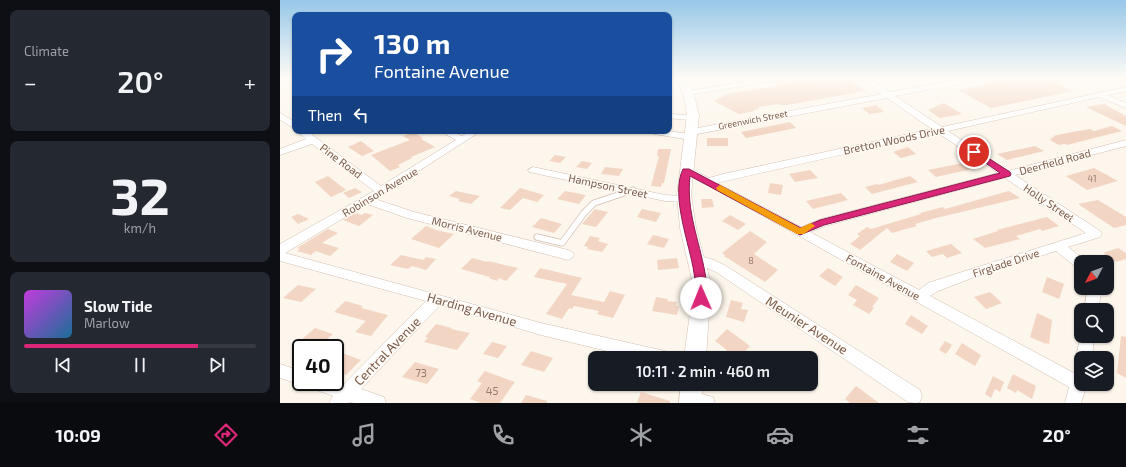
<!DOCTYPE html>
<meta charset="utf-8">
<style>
:root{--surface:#171b24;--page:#242831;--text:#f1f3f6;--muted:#9ea1a6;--line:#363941;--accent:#db2777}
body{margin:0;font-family:"Exo 2",sans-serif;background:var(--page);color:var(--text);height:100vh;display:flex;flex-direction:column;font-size:15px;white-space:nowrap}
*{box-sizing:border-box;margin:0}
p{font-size:13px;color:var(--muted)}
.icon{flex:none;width:22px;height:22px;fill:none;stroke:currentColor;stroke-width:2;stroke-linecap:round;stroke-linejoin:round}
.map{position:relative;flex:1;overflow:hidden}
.sheet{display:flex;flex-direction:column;gap:10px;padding:10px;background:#0d0f14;width:280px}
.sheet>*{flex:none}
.top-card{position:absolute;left:12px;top:12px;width:380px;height:122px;border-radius:8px;box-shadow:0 1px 3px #0004;background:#1a4fa0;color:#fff;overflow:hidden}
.needle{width:26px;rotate:229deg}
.tools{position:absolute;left:794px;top:255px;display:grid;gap:8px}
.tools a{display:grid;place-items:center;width:40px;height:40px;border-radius:8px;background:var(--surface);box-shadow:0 1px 3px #0004;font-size:20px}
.speed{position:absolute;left:12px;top:339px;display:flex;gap:8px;font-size:20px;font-weight:700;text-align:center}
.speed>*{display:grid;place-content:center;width:52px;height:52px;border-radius:50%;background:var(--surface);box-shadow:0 1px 3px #0004;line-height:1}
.speed .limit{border:2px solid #111;border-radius:6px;background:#fff;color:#111}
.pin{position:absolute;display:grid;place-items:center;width:34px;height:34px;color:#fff;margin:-17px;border:2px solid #fff;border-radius:50%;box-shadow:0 1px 4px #0007}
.me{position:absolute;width:44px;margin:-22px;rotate:359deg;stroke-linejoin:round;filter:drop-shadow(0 0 3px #0008)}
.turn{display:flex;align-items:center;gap:14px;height:84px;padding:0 16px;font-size:18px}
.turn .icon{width:52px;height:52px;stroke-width:2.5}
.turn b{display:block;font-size:28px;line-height:34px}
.then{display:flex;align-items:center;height:38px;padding:0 16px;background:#0003;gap:8px;font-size:15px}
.big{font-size:30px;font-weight:600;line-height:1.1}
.sheet .widget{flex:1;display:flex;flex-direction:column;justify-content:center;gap:6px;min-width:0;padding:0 14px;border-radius:8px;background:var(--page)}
.sheet .dial{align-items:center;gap:0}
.dial b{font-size:52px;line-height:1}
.song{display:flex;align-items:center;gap:12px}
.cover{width:48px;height:48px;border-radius:6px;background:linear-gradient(135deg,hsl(290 70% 55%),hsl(200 70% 35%))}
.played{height:4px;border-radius:2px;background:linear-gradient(90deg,var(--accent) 75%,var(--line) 75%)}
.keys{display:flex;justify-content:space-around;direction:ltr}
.heat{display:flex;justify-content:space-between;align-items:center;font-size:22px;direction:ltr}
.trip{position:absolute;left:308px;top:351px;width:230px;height:40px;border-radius:8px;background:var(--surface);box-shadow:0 1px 3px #0004;font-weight:600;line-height:40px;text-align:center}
.tab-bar{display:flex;height:64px;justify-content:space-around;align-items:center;background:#090b0e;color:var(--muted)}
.tab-bar .icon{width:28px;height:28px}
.tab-bar .selected{color:var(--accent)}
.tab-bar b{font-size:18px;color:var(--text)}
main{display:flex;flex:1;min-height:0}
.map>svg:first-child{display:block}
.building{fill:#f3d5c3}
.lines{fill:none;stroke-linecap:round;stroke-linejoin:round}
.lane-far1-casing{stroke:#d1beb0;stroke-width:5.5}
.lane-casing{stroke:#d1beb0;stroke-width:7}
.street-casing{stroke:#d1beb0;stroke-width:1}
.secondary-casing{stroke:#d6c0b0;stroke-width:1}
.lane-far1{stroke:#fff;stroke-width:4.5}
.lane{stroke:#fff;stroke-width:5.5}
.street{fill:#fff;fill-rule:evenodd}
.secondary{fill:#fff;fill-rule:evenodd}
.route{fill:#db2777;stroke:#8e194d}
.slow{fill:#f59e0b}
.labels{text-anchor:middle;stroke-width:3;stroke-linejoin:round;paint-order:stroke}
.far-street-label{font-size:9px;fill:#7a5c4d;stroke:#fffaf3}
.number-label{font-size:9px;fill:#987a6a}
.street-label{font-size:11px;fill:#7a5c4d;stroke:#fffaf3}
.near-number-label{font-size:11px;fill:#987a6a}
.near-street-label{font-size:13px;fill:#7a5c4d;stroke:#fffaf3}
</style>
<main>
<section class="sheet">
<div class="widget"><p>Climate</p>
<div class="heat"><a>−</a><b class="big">20°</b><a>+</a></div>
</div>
<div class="widget dial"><b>32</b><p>km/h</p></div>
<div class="widget">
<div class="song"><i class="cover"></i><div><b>Slow Tide</b><p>Marlow</p></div></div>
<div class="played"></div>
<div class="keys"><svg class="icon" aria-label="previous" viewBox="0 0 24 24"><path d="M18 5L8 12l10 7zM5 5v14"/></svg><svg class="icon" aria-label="pause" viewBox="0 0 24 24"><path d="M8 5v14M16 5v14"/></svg><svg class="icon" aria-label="next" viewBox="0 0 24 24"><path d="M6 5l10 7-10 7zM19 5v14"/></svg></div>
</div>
</section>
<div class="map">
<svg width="846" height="403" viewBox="0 0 846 403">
<rect width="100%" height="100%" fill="#fdf6ec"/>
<g class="building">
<path d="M543,78H567L585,91L507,105H500L498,104L478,107L479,109L473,110L474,111L459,114L434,101L447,94Z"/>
<path d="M738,78L757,79L765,78L794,91L711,108L678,90Z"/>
<path d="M664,103L682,114L660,118L648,110Z"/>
<path d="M824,104L846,116V126L806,107Z"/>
<path d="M596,105L604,112L589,114L582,108Z"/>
<path d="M510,122L516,128L466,138L461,132Z"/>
<path d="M832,126L842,131L787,145L785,144L779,145L770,140L772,139L770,138L775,137L773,136L792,132L810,129L814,131Z"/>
<path d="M133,132L143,138L141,139L155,147L131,157L132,158L118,165L120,167L110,171L91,155L130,140L123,136Z"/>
<rect x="427" y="138" width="21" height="8"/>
<path d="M81,141L94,151L82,156L68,147Z"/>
<path d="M755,146L764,151L727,160L717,154Z"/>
<path d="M628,147L636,154L621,158L613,152Z"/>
<path d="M378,149H391L384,183H382L381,187L371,186L379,156H377Z"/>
<path d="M275,155L286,157L280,163L269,161Z"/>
<path d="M302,161L312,163L307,169L296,167Z"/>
<path d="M688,162L697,168L656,177L648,170Z"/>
<path d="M325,167L343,169L339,176L321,174Z"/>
<path d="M814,168L838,181L807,190L786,176Z"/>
<path d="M530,170L538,178L515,182L509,174Z"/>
<path d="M48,176L61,186L66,190L51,197L35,182Z"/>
<path d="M630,176L638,182L592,194L585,187L597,184L598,185Z"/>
<path d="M490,183L503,185L501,195L488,193Z"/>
<path d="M75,188L82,192L69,198L63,193Z"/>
<path d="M240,188L264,195L257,202L243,198L230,210L220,208Z"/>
<path d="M176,191L200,196L191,204L178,201L180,199L169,196Z"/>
<path d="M285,191L306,195L299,204L277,199Z"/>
<path d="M729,191L740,198L656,218L635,224L637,226L612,233L607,228L580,250L570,244L580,236L577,234L587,227L591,229L641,214L640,213L663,207L665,209Z"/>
<path d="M561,193L568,200L533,209L526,201Z"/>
<path d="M421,199H432L434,207L422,208Z"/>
<path d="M818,200L846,217V225L834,228L798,204Z"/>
<path d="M315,209L328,212L316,227L302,224Z"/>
<path d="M362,209L381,213L376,222L357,217Z"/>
<path d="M75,213L82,215L85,213L93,215L79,226L63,220Z"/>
<path d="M18,214L29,219L18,224L11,217Z"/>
<path d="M450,215L466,224L458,230L442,221Z"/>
<path d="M767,217L779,226L762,231L760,229L736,236L740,239L705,248L693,239L718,231L717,230Z"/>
<path d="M261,218L282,224L274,233L252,227Z"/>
<path d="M146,226L156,230L174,234L159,248L131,239Z"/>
<path d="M48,229L58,233L42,243L59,248L50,256L36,251L31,255L17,251L20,249L17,248Z"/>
<path d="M470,231L487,242L474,254L498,270L485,282L444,256L445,255L442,253Z"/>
<path d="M373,235L389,239L384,248L367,244Z"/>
<path d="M310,236L320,238L318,241L328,244L322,252L307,249L308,247L304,246Z"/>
<path d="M671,244L682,253L667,258L663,254L652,257L646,251Z"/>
<path d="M838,248L846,253V259L836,262L823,253Z"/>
<path d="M617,254L634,263L627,271L610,262Z"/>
<path d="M121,255L143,260L146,257L156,259L146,270L132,266L128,269L110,265Z"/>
<path d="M192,258L207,262L208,261L238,268L226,281L219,278L217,281L209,278L210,277L181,269Z"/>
<path d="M397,258L399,268L378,270L377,260Z"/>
<path d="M260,268L302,278L291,295L324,302L330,291L345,295L333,318L317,314L319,311L294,306L292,309L289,308L282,319L266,314L287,284L254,277Z"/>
<path d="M548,268L563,277L555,286L539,276Z"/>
<path d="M767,277L784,284L779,299L762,292Z"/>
<path d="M18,285L36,289L21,302L3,298Z"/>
<path d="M576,285L599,298L592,307L594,308L589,314L573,305L577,300L568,295Z"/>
<path d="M710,292L722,303L706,309L694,297Z"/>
<path d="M376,297L388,299L387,301L397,302L396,306H399L397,315L372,311Z"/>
<path d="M451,300L463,303L461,309L468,310L464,322L446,317Z"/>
<path d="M65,301L83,306L81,308L108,315L91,336L75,332L86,321L54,312Z"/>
<path d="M757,313L772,320L769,344L767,343L766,344L750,337Z"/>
<path d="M631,315L648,326L642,334L625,324Z"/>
<path d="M156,324L172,328L171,329L190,333L177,350L144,342L148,337H145Z"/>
<path d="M35,328L53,334L39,346L21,340Z"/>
<path d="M447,329L470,346L459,358L453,354L451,356L445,351L447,350L435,341Z"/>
<path d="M841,336L846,337V378L837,373Z"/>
<path d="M665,341L672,345L666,354L659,350Z"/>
<path d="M212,342L227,346L218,358L203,354Z"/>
<path d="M682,343L701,355L695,366L675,354Z"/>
<path d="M251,351L273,358L264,372L241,365Z"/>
<path d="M62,353L81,360L66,375L55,371V360Z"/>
<path d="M135,362L159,369L147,384L122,377Z"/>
<path d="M205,371L235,382L220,403H201L190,399L202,383L197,381Z"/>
<path d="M733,374L756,386L752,399L737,390L736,393L727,388Z"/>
<path d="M713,376L724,382L720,392L715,389L711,398L705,394Z"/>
<path d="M576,386L599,403H570L565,399Z"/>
<path d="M361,392L390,401V403H357Z"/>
<path d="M246,395L267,401V403H241Z"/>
</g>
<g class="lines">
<defs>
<path id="lane-far1" d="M389,116L413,118"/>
<path id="lane" d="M257,237L282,243L304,213L314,203L353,190"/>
<g id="street">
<path d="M488,78H505L501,80L408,95L404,93L408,91Z"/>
<path d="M579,78H588L610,92L688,78H703L699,80L615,96L662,127L846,87V91L828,95L846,103V108L819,97L668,131L728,171L846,140V146L735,175L820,231L822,234L820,237L788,247L806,261V262H801V269L796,267L776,251L692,278L658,291L650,296L794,373L795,370L801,368V384H807L801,403H785L789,387L401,170L406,167L410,168L429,178L443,174L652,129L607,98L412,135L416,137L411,140L374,134L370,131H389L409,134L408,132L412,129L602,94ZM658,133L718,173L541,219L521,227L437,183ZM725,178L806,233L682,272L648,283L639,290L530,232L545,226Z"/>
<path d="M0,113L15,122V129L0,120Z"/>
<path d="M17,131H27L101,186L176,140L160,131H171L182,136L191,131H201L95,199L134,212L288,250L292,252L294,255L292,258L288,260L127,218L87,204L5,253L261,323L385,351L390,353L393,358H356L261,335L160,305L81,389L104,397L106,403H74L70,402L68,403H49L53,396L28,387L26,383L21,385L0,378V364L21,371V382L55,381L64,384L146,301L0,261V244L94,191L32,144L0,155V149L26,139Z"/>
<path d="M253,167L385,195L404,196L409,199L404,202L385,201L249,172L248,170Z"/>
<path d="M417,255L434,260L446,266L640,390L642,396L640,402L636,403L628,402L436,272L425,267L413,263L411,260L413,257Z"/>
<path d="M808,288H822L818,310H804Z"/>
<path d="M801,333V336H814L812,358H801V364L799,363L796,358Z"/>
<path d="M411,391L433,397L435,403H404L403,399L405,393Z"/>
</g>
<g id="secondary">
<path d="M396,78H406L414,96L419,115L411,195L416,228L430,280V298L426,358H404L412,298V280L400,228L397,195L407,115L404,96Z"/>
<path d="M401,384H423L421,403H399Z"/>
</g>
</defs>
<use href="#lane-far1" class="lane-far1-casing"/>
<use href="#lane" class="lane-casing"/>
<use href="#street" class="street-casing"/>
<use href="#secondary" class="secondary-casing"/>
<use href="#lane-far1" class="lane-far1"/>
<use href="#lane" class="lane"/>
<use href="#street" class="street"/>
<use href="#secondary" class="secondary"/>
</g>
<linearGradient id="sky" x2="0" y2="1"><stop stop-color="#97c7e8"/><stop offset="0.58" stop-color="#fefbf6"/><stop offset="1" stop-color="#fefbf6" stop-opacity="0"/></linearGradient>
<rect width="846" height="134" fill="url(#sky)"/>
<path class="route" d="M694,149L730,172L731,174L730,176L544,225L520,235L410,176C406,211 419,239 425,273C427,281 426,290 427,298L425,301L421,303L417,301L415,298C415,290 416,281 414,273C410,245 390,195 403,169H409L521,228L540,220L720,173L691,153V150Z"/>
<path class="slow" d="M440,185L520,228L531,223L535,226L524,234H517L437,190L436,188Z"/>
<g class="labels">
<g class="far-street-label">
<text transform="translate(473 120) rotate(-11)" y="3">Greenwich Street</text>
</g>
<g class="number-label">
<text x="812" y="182">41</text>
<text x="471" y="264">8</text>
</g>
<g class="street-label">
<text transform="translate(614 140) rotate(-12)" y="4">Bretton Woods Drive</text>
<text transform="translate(61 161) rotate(37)" y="4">Pine Road</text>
<text transform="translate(775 162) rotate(-15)" y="4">Deerfield Road</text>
<text transform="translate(328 186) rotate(12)" y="4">Hampson Street</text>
<text transform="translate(100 192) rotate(-31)" y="4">Robinson Avenue</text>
<text transform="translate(769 203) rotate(34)" y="4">Holly Street</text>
<text transform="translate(187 229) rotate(14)" y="4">Morris Avenue</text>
<text transform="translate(726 263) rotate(-18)" y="4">Firglade Drive</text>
<text transform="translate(603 277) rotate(29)" y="4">Fontaine Avenue</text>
</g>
<g class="near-number-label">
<text x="141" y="377">73</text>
<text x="212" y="395">45</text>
</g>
<g class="near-street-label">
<text transform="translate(192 309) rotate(16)" y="5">Harding Avenue</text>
<text transform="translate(527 325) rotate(33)" y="5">Meunier Avenue</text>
<text transform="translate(107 351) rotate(-46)" y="5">Central Avenue</text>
</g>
</g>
</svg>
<div class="tools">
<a><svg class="needle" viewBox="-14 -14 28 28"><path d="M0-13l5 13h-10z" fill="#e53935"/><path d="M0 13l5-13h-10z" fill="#9ea1a6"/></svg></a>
<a><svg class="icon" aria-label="search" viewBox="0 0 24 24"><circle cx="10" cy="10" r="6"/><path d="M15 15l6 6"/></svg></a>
<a><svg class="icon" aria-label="layers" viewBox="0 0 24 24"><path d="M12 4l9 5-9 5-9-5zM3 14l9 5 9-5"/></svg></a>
</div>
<div class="speed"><div class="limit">40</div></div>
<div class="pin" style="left:694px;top:152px;background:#d93025"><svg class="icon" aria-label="arrive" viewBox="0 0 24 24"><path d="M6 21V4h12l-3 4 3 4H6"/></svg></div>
<svg class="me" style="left:421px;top:298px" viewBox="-20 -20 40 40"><circle r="19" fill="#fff"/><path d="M0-13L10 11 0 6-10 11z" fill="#db2777"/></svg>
<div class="trip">10:11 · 2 min · 460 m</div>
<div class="top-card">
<div class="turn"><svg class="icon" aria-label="right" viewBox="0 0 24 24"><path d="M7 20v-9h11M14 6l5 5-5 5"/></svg><div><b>130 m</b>Fontaine Avenue</div></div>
<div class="then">Then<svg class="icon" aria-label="left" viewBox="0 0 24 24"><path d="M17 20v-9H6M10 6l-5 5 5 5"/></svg></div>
</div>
</div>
</main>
<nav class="tab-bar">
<b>10:09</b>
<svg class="icon selected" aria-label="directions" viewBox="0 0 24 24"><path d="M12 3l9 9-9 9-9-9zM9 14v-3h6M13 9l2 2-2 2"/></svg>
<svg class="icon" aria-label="music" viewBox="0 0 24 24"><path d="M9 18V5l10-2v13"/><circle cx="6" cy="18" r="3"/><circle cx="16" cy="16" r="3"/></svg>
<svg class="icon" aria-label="phone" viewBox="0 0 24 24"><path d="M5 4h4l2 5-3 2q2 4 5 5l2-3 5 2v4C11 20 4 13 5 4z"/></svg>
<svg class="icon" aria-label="climate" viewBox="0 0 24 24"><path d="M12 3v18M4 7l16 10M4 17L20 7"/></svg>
<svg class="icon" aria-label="car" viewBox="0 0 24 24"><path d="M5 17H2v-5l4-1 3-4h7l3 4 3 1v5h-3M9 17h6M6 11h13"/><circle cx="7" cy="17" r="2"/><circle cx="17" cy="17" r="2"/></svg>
<svg class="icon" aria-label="filters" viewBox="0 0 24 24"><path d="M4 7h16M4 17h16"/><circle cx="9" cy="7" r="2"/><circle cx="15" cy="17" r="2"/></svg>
<b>20°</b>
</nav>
